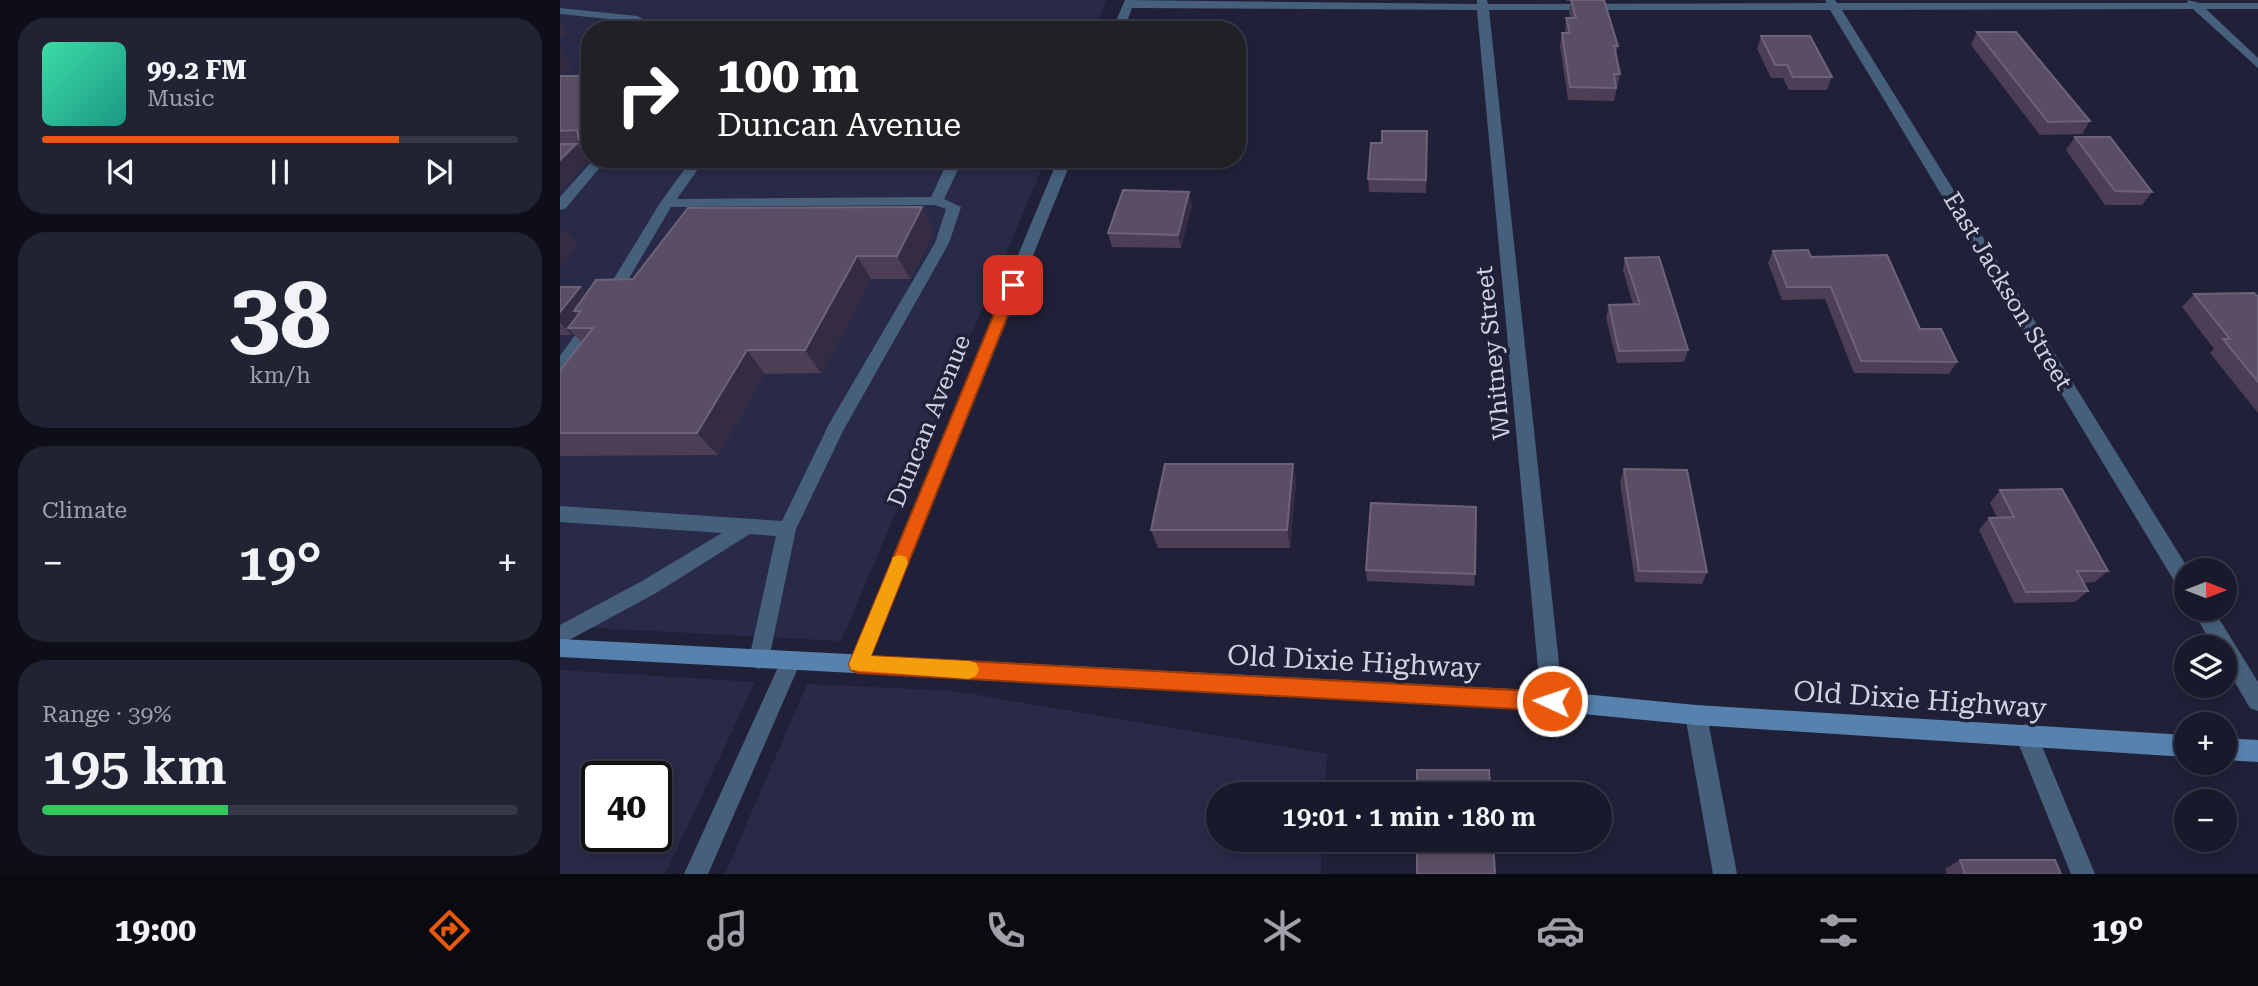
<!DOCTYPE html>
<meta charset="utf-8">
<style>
:root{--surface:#18192a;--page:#212232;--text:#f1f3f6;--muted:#9fa0a8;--line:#363847;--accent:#ea580c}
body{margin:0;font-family:"Roboto Serif",serif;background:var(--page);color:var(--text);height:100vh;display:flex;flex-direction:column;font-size:26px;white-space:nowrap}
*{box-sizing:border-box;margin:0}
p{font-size:23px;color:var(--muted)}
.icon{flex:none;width:38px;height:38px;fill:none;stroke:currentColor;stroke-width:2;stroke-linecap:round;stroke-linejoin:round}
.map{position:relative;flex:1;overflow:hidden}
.details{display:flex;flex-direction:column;gap:18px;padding:18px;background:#0d0e17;width:560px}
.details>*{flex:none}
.hud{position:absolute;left:21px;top:21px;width:665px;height:147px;border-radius:28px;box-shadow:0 4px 10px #0003,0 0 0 2px var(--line);background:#202124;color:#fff;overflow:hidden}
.needle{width:46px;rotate:90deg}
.fabs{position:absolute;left:1614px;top:558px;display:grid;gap:14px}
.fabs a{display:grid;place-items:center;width:63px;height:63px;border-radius:50%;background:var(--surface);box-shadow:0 4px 10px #0003,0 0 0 2px var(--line);font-size:35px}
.speed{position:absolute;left:21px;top:761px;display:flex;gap:14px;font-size:35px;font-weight:700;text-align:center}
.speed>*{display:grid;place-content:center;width:91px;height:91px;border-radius:50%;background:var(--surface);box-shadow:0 4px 10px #0003,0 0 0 2px var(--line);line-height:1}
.speed .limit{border:4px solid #111;border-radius:10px;background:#fff;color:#111}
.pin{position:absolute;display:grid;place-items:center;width:60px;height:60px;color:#fff;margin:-30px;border-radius:14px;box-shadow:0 4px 10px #0006}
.me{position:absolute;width:77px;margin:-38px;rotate:273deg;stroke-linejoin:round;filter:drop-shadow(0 0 5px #0008)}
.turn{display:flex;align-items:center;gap:24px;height:147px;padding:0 21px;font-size:32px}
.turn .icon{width:91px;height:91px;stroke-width:2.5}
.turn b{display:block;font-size:49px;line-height:60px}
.big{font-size:52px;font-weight:600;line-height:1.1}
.details .tile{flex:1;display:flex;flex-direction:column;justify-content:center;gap:10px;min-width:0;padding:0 24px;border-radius:28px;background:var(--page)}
.details .dial{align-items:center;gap:0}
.dial b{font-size:91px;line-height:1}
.song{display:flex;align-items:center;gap:21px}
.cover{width:84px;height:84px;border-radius:10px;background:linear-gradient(135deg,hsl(160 70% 55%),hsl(170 70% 35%))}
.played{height:7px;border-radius:4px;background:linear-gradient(90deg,var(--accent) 75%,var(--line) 75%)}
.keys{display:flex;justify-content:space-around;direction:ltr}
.heat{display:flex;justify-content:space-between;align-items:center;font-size:38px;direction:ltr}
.charge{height:10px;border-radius:5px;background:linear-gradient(90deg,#34c759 39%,var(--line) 0)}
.trip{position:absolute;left:646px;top:782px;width:406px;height:70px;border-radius:35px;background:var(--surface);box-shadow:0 4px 10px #0003,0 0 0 2px var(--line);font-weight:600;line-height:70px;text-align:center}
.dock{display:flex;height:112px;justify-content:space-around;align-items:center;background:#0a0a11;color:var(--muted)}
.dock .icon{width:49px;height:49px}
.dock .on{color:var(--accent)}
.dock b{font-size:32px;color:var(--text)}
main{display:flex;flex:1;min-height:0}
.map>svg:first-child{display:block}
.built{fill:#292a47;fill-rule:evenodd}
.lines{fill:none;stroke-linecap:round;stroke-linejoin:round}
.lane{fill:#46607c;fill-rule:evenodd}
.street{fill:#46607c;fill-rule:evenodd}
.secondary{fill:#5782ae;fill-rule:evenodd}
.wall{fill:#4c3e55}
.shaded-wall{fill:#342c43}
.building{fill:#5a4e64;stroke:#6d6378;stroke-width:2}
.route{fill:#ea580c;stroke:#983908;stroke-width:2}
.slow{fill:#f59e0b}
.labels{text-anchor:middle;stroke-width:7;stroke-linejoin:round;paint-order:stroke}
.street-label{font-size:24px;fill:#d1d3e2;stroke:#202138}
.near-street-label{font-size:28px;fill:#d1d3e2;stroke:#202138}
</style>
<main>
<section class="details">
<div class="tile">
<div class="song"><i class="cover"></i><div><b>99.2 FM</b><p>Music</p></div></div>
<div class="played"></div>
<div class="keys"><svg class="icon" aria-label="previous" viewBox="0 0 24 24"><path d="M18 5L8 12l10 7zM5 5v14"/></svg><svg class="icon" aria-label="pause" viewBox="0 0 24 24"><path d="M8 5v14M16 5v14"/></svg><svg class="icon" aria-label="next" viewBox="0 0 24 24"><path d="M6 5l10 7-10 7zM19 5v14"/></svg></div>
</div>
<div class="tile dial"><b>38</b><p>km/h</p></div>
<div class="tile"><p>Climate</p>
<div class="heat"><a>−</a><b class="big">19°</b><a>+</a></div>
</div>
<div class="tile"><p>Range · 39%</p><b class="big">195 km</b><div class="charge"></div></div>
</section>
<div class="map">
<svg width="1698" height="874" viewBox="0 0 1698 874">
<rect width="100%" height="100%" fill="#202138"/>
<g class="built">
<path d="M0,0H546L535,30H30V159H486L281,641L0,626Z"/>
<path d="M0,670L195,682L105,874H0ZM37,777H96V836H37Z"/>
<path d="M247,684L394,691L767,754L765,794H658V840H762L761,874H165Z"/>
</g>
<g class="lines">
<g class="lane">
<path d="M0,8L77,16L83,19L73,30H60L68,21L0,14Z"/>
<path d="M30,61V70H24V64Z"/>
<rect x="0" y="150" width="30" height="8"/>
<path d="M34,159H47L5,209L0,210V197Z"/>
<path d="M132,159H145L117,199L371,197L389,159H403L384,199L401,207L389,243L283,431L236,529L209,659L206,666L199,669L192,666L189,659L216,536L190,534L96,593L0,645V625L82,581L162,533L0,522V506L222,521L269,424L375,243L386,209L375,205L111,207L55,302H45L42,298L100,203Z"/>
<path d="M34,315L42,321L6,372L0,374V356L28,317Z"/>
</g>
<g class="street">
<path d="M565,0L917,4V0H927L928,4L1267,3L1265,0H1275L1277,3H1627L1628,0L1639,3H1698V9H1646L1698,58V68L1633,9L1282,10L1629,570H1626V592L1619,589L1270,10H929L1003,701L1000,708L992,711L984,708L981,701L917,10L572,8L564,30H552Z"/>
<path d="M498,159H512L308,664L305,671L298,674L291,671L288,664Z"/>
<path d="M1632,609H1653L1698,682V711L1690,708L1664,664V648H1654Z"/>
<path d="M231,651L238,654L241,661L148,874H124L224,654Z"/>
<path d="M1136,705L1144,708L1147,715L1177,874H1153L1125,715L1128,708Z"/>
<path d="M1466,724L1474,727L1535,874H1511L1455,735L1458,727Z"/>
</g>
<g class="secondary">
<path d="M0,639L992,691L1136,705L1626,735V757L1136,725L992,711L0,657Z"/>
<path d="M1664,738L1698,740V762L1664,760Z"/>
</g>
</g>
<g class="wall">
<path d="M1006,0H1044L1058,46L1056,56L1060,74L1054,101L1008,100L1000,46L1002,33H1005L1006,18H1011L1009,13L1011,1H1006Z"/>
<path d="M1417,32L1530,121L1522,134L1480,135L1411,45Z"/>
<path d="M1201,36L1272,77L1267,90H1229L1223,78H1211L1197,49Z"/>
<path d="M0,76L25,147L19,148L29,161L0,192Z"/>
<path d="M867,131L866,193L809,192L808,179L822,143Z"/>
<path d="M1515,137L1592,192L1582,205H1545L1506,150Z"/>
<path d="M632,205L621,248L552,247L548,233Z"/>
<path d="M362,207L374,231L350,279H311L261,373L205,374L158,455L0,456V371L22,342L13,334L12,335H0V287H20L26,294L73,279Z"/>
<path d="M1213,251L1251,257L1360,329L1397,362L1389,374L1294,373L1265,299L1222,300L1208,263Z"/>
<path d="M1065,258L1128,350L1124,362L1057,363L1046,317L1049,305L1073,304L1063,270Z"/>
<path d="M1634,294L1698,297V413L1650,353L1654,349L1622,307Z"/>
<path d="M733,464L736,482L730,548H598L591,530Z"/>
<path d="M1064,469L1147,572L1142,584L1075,582L1060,482Z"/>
<path d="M1440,490L1548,571L1535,582L1524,583L1528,591L1515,602L1454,603L1419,530L1429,518L1437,517L1430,503Z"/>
<path d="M806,570L915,574L914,586L807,581Z"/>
<path d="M1400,860L1501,874H1387L1385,869Z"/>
</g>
<g class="shaded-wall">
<path d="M0,20L9,33L0,41Z"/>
<path d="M0,49L11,65L0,76Z"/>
<path d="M30,131V153L19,140Z"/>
<path d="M16,144L29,161L0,192V160Z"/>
<path d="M629,192L632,205L621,248L618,235Z"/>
<path d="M362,207L374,231L350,279L337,256Z"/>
<path d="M4,229L19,246L0,269V234Z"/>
<path d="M297,256L311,279L261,373L245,350Z"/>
<path d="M20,287L35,304L21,311H14L23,321L8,328L13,334L12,335L0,323V312Z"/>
<path d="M187,350L205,374L158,455L137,433Z"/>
<path d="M733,464L736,482L730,548L727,530Z"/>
</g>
<g class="building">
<path d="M1011,0H1044L1058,46H1054L1060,74H1054L1056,88L1010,87L1002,33H1010L1006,18H1016Z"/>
<path d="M1417,32H1456L1530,121L1488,122Z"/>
<path d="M1201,36H1250L1272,77H1233L1227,65H1215Z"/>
<path d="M0,76H30V131L22,139L19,140L17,130L0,131Z"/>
<path d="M822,131H867L866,180L808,179L811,143H822Z"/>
<path d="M1515,137H1550L1592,192L1555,191Z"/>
<path d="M0,144H16L0,160Z"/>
<path d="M563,190L629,192L618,235L548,233Z"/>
<path d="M362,207L337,256H297L245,350H187L137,433H0V371L33,328H8L21,311H14L36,280L73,279L128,208Z"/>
<path d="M1248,250L1251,257L1327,255L1360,329H1381L1397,362L1301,361L1271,287H1227L1213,251Z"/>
<path d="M1099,257L1128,350L1059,351L1049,305L1080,304L1065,258Z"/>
<path d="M0,287H20L0,312Z"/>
<path d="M1694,293L1698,297V382L1663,339H1670L1634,294Z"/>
<path d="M605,464H733L727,530H591Z"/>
<path d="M1064,469L1127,470L1147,572L1079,571Z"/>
<path d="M1502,489L1548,571H1517L1528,591L1466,592L1429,518L1454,517L1440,490Z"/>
<path d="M811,503L916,507L915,574L806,570Z"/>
<path d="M857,770H929L931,794H857Z"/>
<path d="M857,840H933L935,874H857Z"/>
<path d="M1400,860H1495L1501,874H1405Z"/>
</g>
<path class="route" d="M453,281L460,285L311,656L992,692L999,695L1002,701L999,708L992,711L298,673L291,670L289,664L446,285Z"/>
<path class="slow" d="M339,555L346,557L348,563L311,656L409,661L416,663L419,670L416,676L409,679L291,670L289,664L331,563L333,557Z"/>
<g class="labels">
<g class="street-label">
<text transform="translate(1448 291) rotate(59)" y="8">East Jackson Street</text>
<text transform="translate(933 353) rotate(-96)" y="8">Whitney Street</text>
<text transform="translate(369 421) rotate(-68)" y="8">Duncan Avenue</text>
</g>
<g class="near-street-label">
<text transform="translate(794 661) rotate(3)" y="10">Old Dixie Highway</text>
<text transform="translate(1360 699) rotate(4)" y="10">Old Dixie Highway</text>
</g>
</g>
</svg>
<div class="fabs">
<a><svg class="needle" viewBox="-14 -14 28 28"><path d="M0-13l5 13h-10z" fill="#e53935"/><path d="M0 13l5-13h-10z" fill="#9fa0a8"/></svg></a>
<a><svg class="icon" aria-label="layers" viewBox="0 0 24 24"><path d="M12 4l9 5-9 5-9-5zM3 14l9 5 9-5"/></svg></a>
<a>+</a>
<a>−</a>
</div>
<div class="speed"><div class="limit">40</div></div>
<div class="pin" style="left:453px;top:285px;background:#d93025"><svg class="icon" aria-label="arrive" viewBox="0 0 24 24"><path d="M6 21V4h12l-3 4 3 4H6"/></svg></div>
<svg class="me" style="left:992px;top:701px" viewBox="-20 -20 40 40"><circle r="17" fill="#ea580c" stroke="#fff" stroke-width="3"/><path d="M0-11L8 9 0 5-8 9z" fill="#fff"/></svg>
<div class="trip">19:01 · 1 min · 180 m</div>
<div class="hud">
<div class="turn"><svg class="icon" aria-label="right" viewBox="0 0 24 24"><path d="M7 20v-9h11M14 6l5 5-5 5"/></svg><div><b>100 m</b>Duncan Avenue</div></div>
</div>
</div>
</main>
<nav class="dock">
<b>19:00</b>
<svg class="icon on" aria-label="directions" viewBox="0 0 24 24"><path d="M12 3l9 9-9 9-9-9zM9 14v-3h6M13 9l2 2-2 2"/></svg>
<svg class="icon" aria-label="music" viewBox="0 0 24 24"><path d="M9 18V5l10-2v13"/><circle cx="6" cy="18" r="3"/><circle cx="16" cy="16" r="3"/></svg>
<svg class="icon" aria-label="phone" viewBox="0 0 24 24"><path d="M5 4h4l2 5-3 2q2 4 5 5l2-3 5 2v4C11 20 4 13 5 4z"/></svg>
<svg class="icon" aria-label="climate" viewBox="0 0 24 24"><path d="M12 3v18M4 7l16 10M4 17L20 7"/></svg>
<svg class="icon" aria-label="car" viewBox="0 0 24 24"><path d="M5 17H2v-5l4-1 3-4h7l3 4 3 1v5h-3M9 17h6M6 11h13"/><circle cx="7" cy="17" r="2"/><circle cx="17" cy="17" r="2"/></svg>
<svg class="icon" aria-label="filters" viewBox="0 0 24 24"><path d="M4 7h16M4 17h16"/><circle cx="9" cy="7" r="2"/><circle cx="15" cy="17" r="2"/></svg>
<b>19°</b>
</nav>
